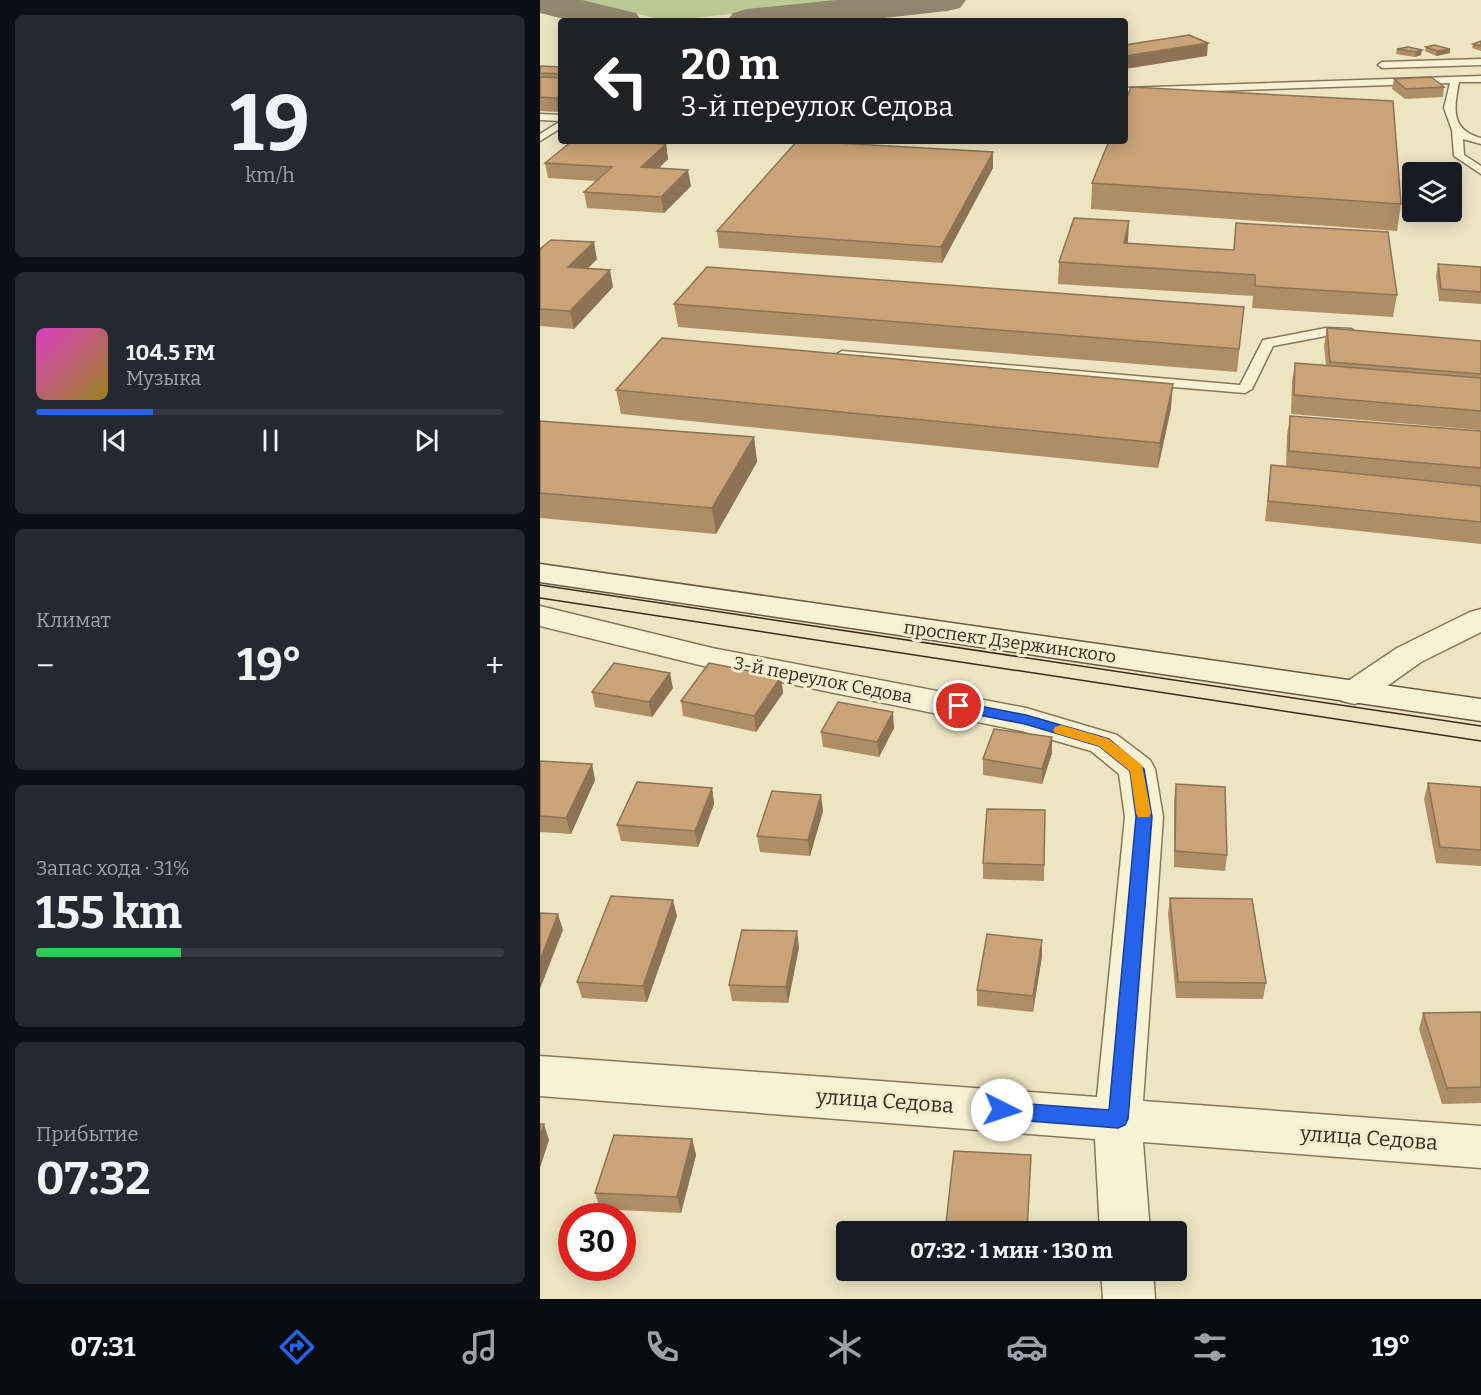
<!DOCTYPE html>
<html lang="ru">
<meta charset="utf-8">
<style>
:root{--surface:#171b24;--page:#242831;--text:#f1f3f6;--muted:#9ea1a6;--line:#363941;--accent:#2563eb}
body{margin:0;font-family:Bitter,serif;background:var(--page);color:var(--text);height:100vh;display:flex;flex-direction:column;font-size:22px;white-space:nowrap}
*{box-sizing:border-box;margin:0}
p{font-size:20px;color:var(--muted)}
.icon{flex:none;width:33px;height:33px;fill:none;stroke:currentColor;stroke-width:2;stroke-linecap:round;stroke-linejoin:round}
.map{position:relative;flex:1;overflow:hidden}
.sheet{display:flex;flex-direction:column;gap:15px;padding:15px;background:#0d0f14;width:540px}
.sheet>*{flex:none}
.banner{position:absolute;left:18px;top:18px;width:570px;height:126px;border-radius:6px;box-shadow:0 3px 15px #0003;background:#202124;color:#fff;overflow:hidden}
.fabs{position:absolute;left:862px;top:162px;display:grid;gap:12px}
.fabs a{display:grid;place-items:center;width:60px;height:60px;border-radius:6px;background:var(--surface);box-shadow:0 3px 15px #0003;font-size:30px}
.speed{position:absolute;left:18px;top:1203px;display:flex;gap:12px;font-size:30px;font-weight:700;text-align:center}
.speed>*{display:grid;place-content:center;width:78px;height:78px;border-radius:50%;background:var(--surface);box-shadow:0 3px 15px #0003;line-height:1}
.speed .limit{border:9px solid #d22;background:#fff;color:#111}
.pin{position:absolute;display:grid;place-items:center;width:51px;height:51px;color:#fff;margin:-26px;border:3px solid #fff;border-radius:50%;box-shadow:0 2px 6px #0007}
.me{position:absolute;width:66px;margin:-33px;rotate:94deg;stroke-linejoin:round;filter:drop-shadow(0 0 4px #0008)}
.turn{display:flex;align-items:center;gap:21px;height:126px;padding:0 24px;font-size:27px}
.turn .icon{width:78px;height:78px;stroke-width:2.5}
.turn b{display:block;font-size:42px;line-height:51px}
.big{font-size:45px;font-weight:700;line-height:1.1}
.sheet .widget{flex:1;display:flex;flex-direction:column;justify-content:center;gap:9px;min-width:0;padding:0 21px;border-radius:9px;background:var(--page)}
.sheet .dial{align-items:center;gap:0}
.dial b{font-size:78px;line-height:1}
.song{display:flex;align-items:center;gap:18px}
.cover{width:72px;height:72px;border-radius:9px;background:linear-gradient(135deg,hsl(310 70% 55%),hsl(50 70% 35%))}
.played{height:6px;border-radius:3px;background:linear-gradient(90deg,var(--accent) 25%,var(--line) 25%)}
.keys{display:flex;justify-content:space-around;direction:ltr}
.heat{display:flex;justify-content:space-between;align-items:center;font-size:33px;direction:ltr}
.charge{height:9px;border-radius:4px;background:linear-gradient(90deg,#34c759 31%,var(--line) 0)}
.trip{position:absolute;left:296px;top:1221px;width:351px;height:60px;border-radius:6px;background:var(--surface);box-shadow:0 3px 15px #0003;font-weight:700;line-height:60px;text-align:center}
.tab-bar{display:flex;height:96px;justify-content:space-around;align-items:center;background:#090b0e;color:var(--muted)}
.tab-bar .icon{width:42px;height:42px}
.tab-bar .current{color:var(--accent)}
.tab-bar b{font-size:27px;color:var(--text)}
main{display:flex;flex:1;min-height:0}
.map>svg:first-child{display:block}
.green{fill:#beca96}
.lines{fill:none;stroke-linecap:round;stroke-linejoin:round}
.taxiway{fill:#928870;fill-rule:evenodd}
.lane-casing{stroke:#86775a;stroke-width:3}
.street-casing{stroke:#86775a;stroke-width:3}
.secondary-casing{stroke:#67583d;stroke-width:3}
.lane{fill:#f8f2d5;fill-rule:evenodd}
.street{fill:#f8f2d5;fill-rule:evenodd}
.secondary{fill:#f8f2d5;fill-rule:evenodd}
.tram{stroke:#362c1d;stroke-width:1.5}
.wall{fill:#ae8d67}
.shaded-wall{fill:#8d7354}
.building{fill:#caa478;stroke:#8d7354;stroke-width:1.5}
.route{fill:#2563eb;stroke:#184099;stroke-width:1.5}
.slow{fill:#f59e0b}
.labels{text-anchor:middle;stroke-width:6;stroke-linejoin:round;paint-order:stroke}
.street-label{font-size:18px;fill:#362c1d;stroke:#f4eed1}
.near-street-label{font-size:21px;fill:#362c1d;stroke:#f4eed1}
</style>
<main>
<section class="sheet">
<div class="widget dial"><b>19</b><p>km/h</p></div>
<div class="widget">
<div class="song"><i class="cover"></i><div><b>104.5 FM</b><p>Музыка</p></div></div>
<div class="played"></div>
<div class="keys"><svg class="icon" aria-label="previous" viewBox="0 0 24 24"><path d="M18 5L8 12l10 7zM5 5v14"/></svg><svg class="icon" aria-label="pause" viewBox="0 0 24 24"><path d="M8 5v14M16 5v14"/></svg><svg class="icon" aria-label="next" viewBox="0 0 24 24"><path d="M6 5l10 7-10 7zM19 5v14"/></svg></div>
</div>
<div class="widget"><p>Климат</p>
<div class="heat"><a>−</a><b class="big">19°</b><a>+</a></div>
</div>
<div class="widget"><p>Запас хода · 31%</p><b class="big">155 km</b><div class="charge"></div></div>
<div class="widget"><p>Прибытие</p><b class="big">07:32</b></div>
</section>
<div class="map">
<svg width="941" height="1299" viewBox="0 0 941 1299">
<rect width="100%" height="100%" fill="#ede5c2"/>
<path class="green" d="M39,0H332L142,19H119Z"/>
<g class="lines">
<g class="taxiway">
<path d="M0,0H42L96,13L102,21H32L0,13Z"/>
<path d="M296,0H426L420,8L407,11L317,21H187L193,13L207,9Z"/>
</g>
<defs>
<g id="lane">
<path d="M941,59V65L842,68L838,65L842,62Z"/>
<path d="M941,76V82H919C914,108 910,130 941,138V144L923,139L924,155L941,166V174L914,156L912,130L904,108L910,83L585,94V88Z"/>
<path d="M0,114L21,115V121L0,120Z"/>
<path d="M21,121V128L0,141V134Z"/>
<path d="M786,328L811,329L817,333L811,337L786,336L733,346L712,389L705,393L302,359L295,355L302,351L700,385L723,340Z"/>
</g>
<g id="street">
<path d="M0,606L172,648L486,708L577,735L610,760L615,769L623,817L603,1101L941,1126V1168L603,1142L610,1232H560L555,1139L0,1096V1056L557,1097L585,817L579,774L551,751L482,731L172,668L0,626Z"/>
<path d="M941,609V632L881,662L826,701L814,704L802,701L797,693L802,685L857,648L930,612Z"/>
<path d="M561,1270H613L615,1299H563Z"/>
</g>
<path id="secondary" d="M0,564L941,699V721L0,582Z"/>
</defs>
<use href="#lane" class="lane-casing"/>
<use href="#street" class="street-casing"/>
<use href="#secondary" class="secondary-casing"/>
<use href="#lane" class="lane"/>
<use href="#street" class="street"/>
<use href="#secondary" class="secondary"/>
<g class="tram">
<path d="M0,585L941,726"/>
<path d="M0,598L941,741"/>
</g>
</g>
<g class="wall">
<path d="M941,41V51L932,48L933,44Z"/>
<path d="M868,47L881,55L875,57L856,54L857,49Z"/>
<path d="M886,47L910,53L896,56L885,51Z"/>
<path d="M0,66L21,67V110L18,112L0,111Z"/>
<path d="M854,79L904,87L903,97L865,99L852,89Z"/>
<path d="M126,144L128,159L119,168L151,186L124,213L47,208L44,192L56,181L8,178L5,163Z"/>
<path d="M453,168L402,263L179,248L177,231Z"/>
<path d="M552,183L861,204L857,231L551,209Z"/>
<path d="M588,243L857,295L853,317L712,308L713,296L518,284L519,262Z"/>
<path d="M0,249L57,259L48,268L73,287L34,329L0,326Z"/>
<path d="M898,264L941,267V304L899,301L896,276Z"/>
<path d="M134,304L704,307L697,372L138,327Z"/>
<path d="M787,328L941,341V430L751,414L752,382L755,363L786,365L784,346Z"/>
<path d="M76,390L631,408L618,468L81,414Z"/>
<path d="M750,416L941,431V544L725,521L731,465L746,466L747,435Z"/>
<path d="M0,421L214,437L217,462L176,534L0,518Z"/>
<path d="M241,677L243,693L216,732L143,716L141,701Z"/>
<path d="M133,688L112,717L55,707L52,692Z"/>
<path d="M354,728L339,757L283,747L281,732Z"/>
<path d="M512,753L502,784L443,775V759Z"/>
<path d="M0,761L52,764L55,780L31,834L0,832Z"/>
<path d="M888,783L941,787V866L896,863L884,799Z"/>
<path d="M636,784L687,855L685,871L634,867V800Z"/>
<path d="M172,788L174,804L158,847L81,841L77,825Z"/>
<path d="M505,810L504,881L443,879V863Z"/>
<path d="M283,811L270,856L220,852L217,836Z"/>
<path d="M630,898L726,983L723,999L636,998L628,914Z"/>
<path d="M137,916L107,1002L42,998L37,982Z"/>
<path d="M502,940V956L493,1012L437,1006V990Z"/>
<path d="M259,947L248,1003L192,1001L189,985Z"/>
<path d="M941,1012V1103L902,1104L879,1029L883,1013Z"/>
<path d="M152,1139L156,1155L141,1213L60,1209L55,1193Z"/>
</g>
<g class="shaded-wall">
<path d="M668,43L667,56L585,69V56Z"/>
<path d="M910,49V53L896,56L897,51Z"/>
<path d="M882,50L881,55L875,57L876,52Z"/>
<path d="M21,94V110L18,112L16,98Z"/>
<path d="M126,144L128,159L104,183L101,167Z"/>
<path d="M453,152V168L402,263L401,247Z"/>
<path d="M148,170L151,186L124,213L121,197Z"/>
<path d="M589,221L588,242L583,264L584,243Z"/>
<path d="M54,242L57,259L32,284L28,267Z"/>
<path d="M70,270L73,287L34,329L30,311Z"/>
<path d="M633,384L631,408L618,468L620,443Z"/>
<path d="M214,437L217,462L176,534L172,508Z"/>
<path d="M130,673L133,688L112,717L109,702Z"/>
<path d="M241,677L243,693L216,732L214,716Z"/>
<path d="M353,712L354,728L339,757L337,742Z"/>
<path d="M512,737V753L502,784V769Z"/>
<path d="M52,764L55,780L31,834L26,818Z"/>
<path d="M172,788L174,804L158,847L155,831Z"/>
<path d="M281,795L283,811L270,856L268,840Z"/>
<path d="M133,900L137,916L107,1002L103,986Z"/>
<path d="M18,914L23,930L0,989V960Z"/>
<path d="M257,931L259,947L248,1003L246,987Z"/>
<path d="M502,940V956L493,1012V996Z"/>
<path d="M4,1124L9,1140L0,1168V1135Z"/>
<path d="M152,1139L156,1155L141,1213L137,1197Z"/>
</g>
<g class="building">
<path d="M649,35L668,43L585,56V45Z"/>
<path d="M941,41V46L933,44Z"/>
<path d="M894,45L910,49L897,51L886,47Z"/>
<path d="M868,47L882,50L876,52L857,49Z"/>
<path d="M0,66L21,67V74L0,73Z"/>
<path d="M0,77L21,78V94L16,98L0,97Z"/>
<path d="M891,77L904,87L866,89L854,79Z"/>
<path d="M591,87L853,101L861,204L552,183L569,141H585V102Z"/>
<path d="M32,141H70L126,144L101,167L148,170L121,197L44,192L72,167L5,163Z"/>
<path d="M257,141H263L453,152L401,247L177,231Z"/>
<path d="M534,218L589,221L584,243L694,250L696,223L848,232L857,295L715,286V275L519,262Z"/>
<path d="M11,240L54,242L28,267L70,270L30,311L0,309V249Z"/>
<path d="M898,264L941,267V292L901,289Z"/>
<path d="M167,267L704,307L699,349L134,304Z"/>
<path d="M787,328L941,341V374L790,362Z"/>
<path d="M122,338L633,384L620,443L76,390Z"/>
<path d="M755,363L941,378V411L754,395Z"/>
<path d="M750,416L941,431V468L749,451Z"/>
<path d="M0,421L214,437L172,508L0,493Z"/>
<path d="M731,465L941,486V522L728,501Z"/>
<path d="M74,663L130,673L109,702L52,692Z"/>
<path d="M169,663L241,677L214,716L141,701Z"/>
<path d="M298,702L353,712L337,742L281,732Z"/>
<path d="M454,729L512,737L502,769L443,759Z"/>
<path d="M0,761L52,764L26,818L0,816Z"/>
<path d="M97,782L172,788L155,831L77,825Z"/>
<path d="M888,783L941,787V850L900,847Z"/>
<path d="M636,784L685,787L687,855L635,851Z"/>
<path d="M232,791L281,795L268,840L217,836Z"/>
<path d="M447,809L505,810L504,865L443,863Z"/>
<path d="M71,896L133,900L103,986L37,982Z"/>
<path d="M630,898L712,899L726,983L638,982Z"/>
<path d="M0,913L18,914L0,960Z"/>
<path d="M202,930L257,931L246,987L189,985Z"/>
<path d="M447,934L502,940L493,996L437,990Z"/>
<path d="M941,1012V1087L907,1088L883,1013Z"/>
<path d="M0,1124H4L0,1135Z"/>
<path d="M74,1135L152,1139L137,1197L55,1193Z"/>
<path d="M414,1151L491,1155L487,1232H405Z"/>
</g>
<path class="route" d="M419,702L486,715L569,739L604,769L612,817L588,1119L585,1125L578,1128L462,1119L456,1116L453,1110L456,1104L462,1102L569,1110L596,817L590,771L559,746L485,724L414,710L411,706Z"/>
<path class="slow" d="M521,725L569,739L602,765L611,813L609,817H598L596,813L590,771L559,746L515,733L513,730L515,727Z"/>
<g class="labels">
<g class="street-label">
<text transform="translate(470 642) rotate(8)" y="6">проспект Дзержинского</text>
<text transform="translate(283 680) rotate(11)" y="6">3-й переулок Седова</text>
</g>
<g class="near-street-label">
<text transform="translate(345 1101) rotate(4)" y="7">улица Седова</text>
<text transform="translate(829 1138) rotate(4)" y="7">улица Седова</text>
</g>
</g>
</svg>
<div class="fabs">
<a><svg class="icon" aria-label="layers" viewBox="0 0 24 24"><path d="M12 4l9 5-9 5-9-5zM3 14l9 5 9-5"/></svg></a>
</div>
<div class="speed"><div class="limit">30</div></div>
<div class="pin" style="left:419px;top:706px;background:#d93025"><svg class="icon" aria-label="arrive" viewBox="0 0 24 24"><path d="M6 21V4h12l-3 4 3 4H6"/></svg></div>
<svg class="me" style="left:462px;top:1110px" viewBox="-20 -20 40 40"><circle r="19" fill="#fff"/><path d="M0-13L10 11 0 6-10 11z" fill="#2563eb"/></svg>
<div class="trip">07:32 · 1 мин · 130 m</div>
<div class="banner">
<div class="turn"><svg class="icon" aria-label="left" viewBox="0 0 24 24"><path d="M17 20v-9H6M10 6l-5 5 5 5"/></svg><div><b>20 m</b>3-й переулок Седова</div></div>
</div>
</div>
</main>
<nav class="tab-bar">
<b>07:31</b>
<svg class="icon current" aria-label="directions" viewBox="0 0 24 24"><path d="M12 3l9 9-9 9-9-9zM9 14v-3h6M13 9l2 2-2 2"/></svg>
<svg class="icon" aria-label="music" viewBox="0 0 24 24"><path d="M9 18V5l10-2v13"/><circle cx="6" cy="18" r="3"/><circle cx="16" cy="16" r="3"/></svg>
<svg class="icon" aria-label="phone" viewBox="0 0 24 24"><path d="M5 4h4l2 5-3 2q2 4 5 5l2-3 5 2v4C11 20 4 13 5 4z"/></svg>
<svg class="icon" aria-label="climate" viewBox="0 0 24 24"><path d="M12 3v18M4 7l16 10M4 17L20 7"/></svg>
<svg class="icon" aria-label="car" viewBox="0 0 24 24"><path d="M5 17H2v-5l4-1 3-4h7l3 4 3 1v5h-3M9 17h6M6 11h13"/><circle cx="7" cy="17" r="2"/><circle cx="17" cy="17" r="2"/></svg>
<svg class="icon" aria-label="filters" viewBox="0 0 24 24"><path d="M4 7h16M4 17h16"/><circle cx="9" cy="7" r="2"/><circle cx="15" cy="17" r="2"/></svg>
<b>19°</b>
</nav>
